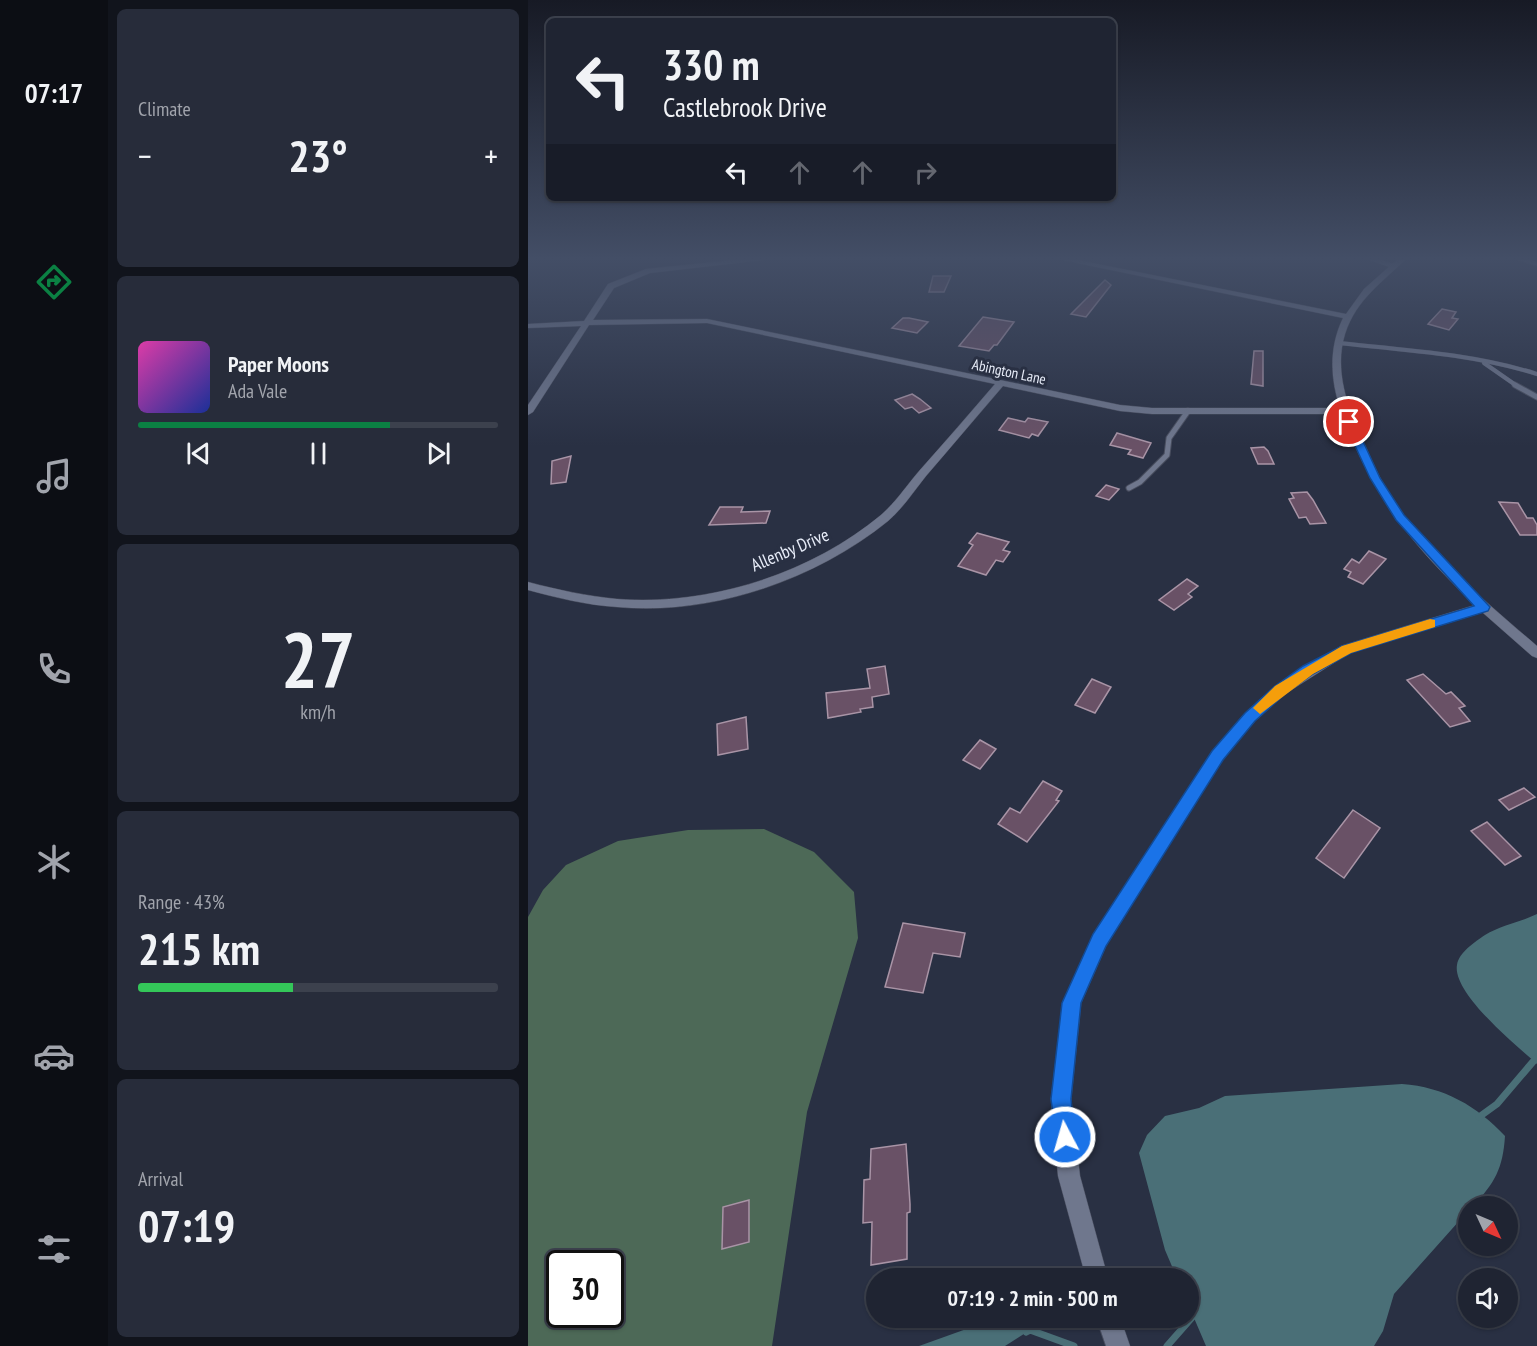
<!DOCTYPE html>
<meta charset="utf-8">
<style>
:root{--surface:#1f2432;--page:#272c3a;--text:#f1f3f6;--muted:#a1a4ac;--line:#3c414d;--accent:#0b8043}
body{margin:0;font-family:"PT Sans Narrow",sans-serif;background:var(--page);color:var(--text);height:100vh;display:flex;flex-direction:column;font-size:22px;white-space:nowrap}
*{box-sizing:border-box;margin:0}
p{font-size:20px;color:var(--muted)}
.icon{flex:none;width:33px;height:33px;fill:none;stroke:currentColor;stroke-width:2;stroke-linecap:round;stroke-linejoin:round}
.map{position:relative;flex:1;overflow:hidden}
.panel{display:flex;flex-direction:column;gap:9px;padding:9px;background:#11141c;width:420px}
.panel>*{flex:none}
.hud{position:absolute;left:18px;top:18px;width:570px;height:183px;border-radius:9px;box-shadow:0 2px 4px #0004,0 0 0 2px var(--line);background:#1f2432;color:var(--text);overflow:hidden}
.needle{width:39px;rotate:134deg}
.buttons{position:absolute;left:930px;top:1196px;display:grid;gap:12px}
.buttons a{display:grid;place-items:center;width:60px;height:60px;border-radius:50%;background:var(--surface);box-shadow:0 2px 4px #0004,0 0 0 2px var(--line);font-size:30px}
.speed{position:absolute;left:18px;top:1250px;display:flex;gap:12px;font-size:30px;font-weight:700;text-align:center}
.speed>*{display:grid;place-content:center;width:78px;height:78px;border-radius:50%;background:var(--surface);box-shadow:0 2px 4px #0004,0 0 0 2px var(--line);line-height:1}
.speed .limit{border:3px solid #111;border-radius:9px;background:#fff;color:#111}
.pin{position:absolute;display:grid;place-items:center;width:51px;height:51px;color:#fff;margin:-26px;border:3px solid #fff;border-radius:50%;box-shadow:0 2px 6px #0007}
.me{position:absolute;width:66px;margin:-33px;rotate:354deg;stroke-linejoin:round;filter:drop-shadow(0 0 4px #0008)}
.turn{display:flex;align-items:center;gap:21px;height:126px;padding:0 18px;font-size:27px}
.turn .icon{width:78px;height:78px;stroke-width:2.5}
.turn b{display:block;font-size:42px;line-height:51px}
.lanes{display:flex;align-items:center;height:57px;padding:0 18px;background:#0003;justify-content:center;gap:30px;direction:ltr}
.lanes .off{opacity:.35}
.big{font-size:45px;font-weight:800;line-height:1.1}
.panel .tile{flex:1;display:flex;flex-direction:column;justify-content:center;gap:9px;min-width:0;padding:0 21px;border-radius:9px;background:var(--page)}
.panel .dial{align-items:center;gap:0}
.dial b{font-size:78px;line-height:1}
.song{display:flex;align-items:center;gap:18px}
.cover{width:72px;height:72px;border-radius:9px;background:linear-gradient(135deg,hsl(320 70% 55%),hsl(230 70% 35%))}
.played{height:6px;border-radius:3px;background:linear-gradient(90deg,var(--accent) 70%,var(--line) 70%)}
.keys{display:flex;justify-content:space-around;direction:ltr}
.heat{display:flex;justify-content:space-between;align-items:center;font-size:33px;direction:ltr}
.charge{height:9px;border-radius:4px;background:linear-gradient(90deg,#34c759 43%,var(--line) 0)}
.trip{position:absolute;left:338px;top:1268px;width:333px;height:60px;border-radius:30px;background:var(--surface);box-shadow:0 2px 4px #0004,0 0 0 2px var(--line);font-weight:800;line-height:60px;text-align:center}
main{display:flex;flex:1;min-height:0}
.tabs{display:flex;flex-direction:column;width:108px;justify-content:space-around;align-items:center;background:#0c0e14;color:var(--muted)}
.tabs .icon{width:42px;height:42px}
.tabs .current{color:var(--accent)}
.tabs b{font-size:27px;color:var(--text)}
.map>svg:first-child{display:block}
.forest{fill:#4d6957;fill-rule:evenodd}
.water{fill:#4a6f77}
.lines{fill:none;stroke-linecap:round;stroke-linejoin:round}
.stream{stroke:#4a6f77;stroke-width:7}
.building{fill:#695166;stroke:#a994a6;stroke-width:1.5}
.lane-far1-casing{stroke:#494e5f;stroke-width:4.5}
.lane-casing{stroke:#494e5f;stroke-width:7}
.street-casing{stroke:#494e5f;stroke-width:1}
.lane-far1{stroke:#6f778d;stroke-width:4}
.lane{stroke:#6f778d;stroke-width:5}
.street{fill:#6f778d;fill-rule:evenodd}
.route{fill:#1a73e8;stroke:#114b97;stroke-width:1.5}
.slow{fill:#f59e0b}
.labels{text-anchor:middle;stroke-width:6;stroke-linejoin:round;paint-order:stroke}
.far-street-label{font-size:15px;fill:#e7ecf8;stroke:#293043}
.street-label{font-size:18px;fill:#e7ecf8;stroke:#293043}
</style>
<main>
<nav class="tabs">
<b>07:17</b>
<svg class="icon current" aria-label="directions" viewBox="0 0 24 24"><path d="M12 3l9 9-9 9-9-9zM9 14v-3h6M13 9l2 2-2 2"/></svg>
<svg class="icon" aria-label="music" viewBox="0 0 24 24"><path d="M9 18V5l10-2v13"/><circle cx="6" cy="18" r="3"/><circle cx="16" cy="16" r="3"/></svg>
<svg class="icon" aria-label="phone" viewBox="0 0 24 24"><path d="M5 4h4l2 5-3 2q2 4 5 5l2-3 5 2v4C11 20 4 13 5 4z"/></svg>
<svg class="icon" aria-label="climate" viewBox="0 0 24 24"><path d="M12 3v18M4 7l16 10M4 17L20 7"/></svg>
<svg class="icon" aria-label="car" viewBox="0 0 24 24"><path d="M5 17H2v-5l4-1 3-4h7l3 4 3 1v5h-3M9 17h6M6 11h13"/><circle cx="7" cy="17" r="2"/><circle cx="17" cy="17" r="2"/></svg>
<svg class="icon" aria-label="filters" viewBox="0 0 24 24"><path d="M4 7h16M4 17h16"/><circle cx="9" cy="7" r="2"/><circle cx="15" cy="17" r="2"/></svg>
</nav>
<section class="panel">
<div class="tile"><p>Climate</p>
<div class="heat"><a>−</a><b class="big">23°</b><a>+</a></div>
</div>
<div class="tile">
<div class="song"><i class="cover"></i><div><b>Paper Moons</b><p>Ada Vale</p></div></div>
<div class="played"></div>
<div class="keys"><svg class="icon" aria-label="previous" viewBox="0 0 24 24"><path d="M18 5L8 12l10 7zM5 5v14"/></svg><svg class="icon" aria-label="pause" viewBox="0 0 24 24"><path d="M8 5v14M16 5v14"/></svg><svg class="icon" aria-label="next" viewBox="0 0 24 24"><path d="M6 5l10 7-10 7zM19 5v14"/></svg></div>
</div>
<div class="tile dial"><b>27</b><p>km/h</p></div>
<div class="tile"><p>Range · 43%</p><b class="big">215 km</b><div class="charge"></div></div>
<div class="tile"><p>Arrival</p><b class="big">07:19</b></div>
</section>
<div class="map">
<svg width="1009" height="1346" viewBox="0 0 1009 1346">
<rect width="100%" height="100%" fill="#293043"/>
<path class="forest" d="M236,829L286,852L326,892L330,938L279,1112L244,1346H0V917L15,890L38,865L90,841L160,830ZM32,1263H82V1314H32Z"/>
<g class="water">
<path d="M1009,914V1064C989,1046 924,993 929,965C931,952 947,942 957,935C973,925 993,922 1009,914Z"/>
<path d="M874,1084C916,1087 949,1106 977,1136C975,1168 967,1183 945,1206H940V1211L866,1294L855,1331L846,1346H678L660,1304V1278H649L637,1250L611,1153L619,1135L637,1116L671,1108L697,1096Z"/>
<path d="M495,1317L502,1330L477,1346H391L469,1318Z"/>
</g>
<g class="lines">
<g class="stream">
<path d="M951,1117L969,1104L1009,1057"/>
<path d="M498,1332L502,1330L546,1346"/>
<path d="M639,1346L668,1313"/>
</g>
</g>
<g class="building">
<path d="M405,276H423L416,292H401Z"/>
<path d="M577,280L583,285L558,317L543,314Z"/>
<path d="M914,309L928,312L924,318L930,319L921,330L900,324Z"/>
<path d="M455,317L486,322L469,345H466L461,351L431,346Z"/>
<path d="M375,318H381L400,322L389,333L364,328Z"/>
<path d="M726,351H735V386L723,384Z"/>
<path d="M384,394L392,399L403,408L391,413L384,407L377,409L367,400Z"/>
<path d="M480,418L497,422L500,418L520,422L510,436L504,434L501,438L471,430Z"/>
<path d="M589,433L623,443L615,458L600,454L603,450L582,445Z"/>
<path d="M736,447L740,451L746,464H730L723,448Z"/>
<path d="M43,456L38,482L23,484L24,461Z"/>
<path d="M578,485L591,489L581,500L568,496Z"/>
<path d="M779,492L785,500L798,523L782,524L778,517L771,518L761,499L766,498L763,493Z"/>
<path d="M971,502L990,503L999,518H1005L1009,525V535H992Z"/>
<path d="M192,507H215L213,512L242,511L238,523L181,525Z"/>
<path d="M449,533L481,542L475,550L482,552L475,562L468,560L458,575L430,566L445,545L441,543Z"/>
<path d="M841,551L858,559L835,584L820,577L823,572L816,569L824,559L831,563Z"/>
<path d="M659,579L670,586L660,594L664,597L646,610L631,600Z"/>
<path d="M357,666L361,694L344,697L345,707L332,709L333,712L300,718L298,693L342,688L339,669Z"/>
<path d="M895,674L918,694L923,692L937,706L931,708L942,721L922,727L879,680Z"/>
<path d="M564,679L583,687L567,713L547,705Z"/>
<path d="M218,717L220,749L190,755L189,724Z"/>
<path d="M452,740L468,749L452,769L435,760Z"/>
<path d="M515,781L534,791L528,800L531,801L499,842L470,824L482,808L492,813Z"/>
<path d="M996,788L1007,797L981,810L971,800Z"/>
<path d="M825,810L852,828L816,878L788,858Z"/>
<path d="M959,822L993,856L977,865L943,831Z"/>
<path d="M375,923L437,933L432,957L405,953L395,993L357,987Z"/>
<path d="M378,1144L382,1204V1212L379,1213V1259L343,1265L344,1222L335,1223L336,1180L342,1179L343,1149Z"/>
<path d="M221,1200V1242L194,1249L195,1207Z"/>
</g>
<g class="lines">
<defs>
<g id="lane-far1">
<path d="M838,257L865,266"/>
<path d="M810,343C877,350 945,354 1009,374"/>
<path d="M956,363L989,386"/>
</g>
<g id="lane">
<path d="M987,385L1009,397"/>
<path d="M601,488L612,482L639,455L641,438L660,411"/>
</g>
<g id="street">
<path d="M235,257H261L122,273L86,288L65,320L179,319L592,405L624,408H812C802,378 801,347 815,318L520,257H535L818,314L836,289L872,257H880C856,281 828,299 817,334C806,370 819,406 834,439C845,463 855,487 870,508C908,560 960,604 1009,646V658L1004,656L954,612L823,652L757,694L727,721L694,760L578,946L553,1003L543,1099L552,1176L580,1278H558L530,1176L523,1099L535,1003L566,934L684,752L717,713L747,686L813,646L947,605C883,544 845,497 814,414H624L592,411L475,386C449,416 424,446 398,476C386,491 375,508 360,521C287,580 183,616 89,607C58,605 30,598 0,590V582C30,590 59,596 89,599C181,606 282,574 353,515C368,502 379,485 392,470C417,442 442,413 467,384L179,323L61,325L5,412L0,415V405L53,326L0,328V324L56,321L80,284L118,269Z"/>
<path d="M981,257H993L1009,262V266Z"/>
<path d="M568,1317H592L602,1346H578Z"/>
</g>
</defs>
<use href="#lane-far1" class="lane-far1-casing"/>
<use href="#lane" class="lane-casing"/>
<use href="#street" class="street-casing"/>
<use href="#lane-far1" class="lane-far1"/>
<use href="#lane" class="lane"/>
<use href="#street" class="street"/>
</g>
<linearGradient id="sky" x2="0" y2="1"><stop stop-color="#171a25"/><stop offset="0.58" stop-color="#434e66"/><stop offset="1" stop-color="#434e66" stop-opacity="0"/></linearGradient>
<rect width="1009" height="446" fill="url(#sky)"/>
<path class="route" d="M817,420L826,422L852,478L876,515L962,607L960,611L823,653L785,674L757,694L727,721L695,760L578,946L553,1003L543,1099L547,1137L544,1145L537,1148L529,1145L523,1099L534,1003L565,934L684,751L717,713L747,686L775,666L814,646L946,606L868,520L842,478L816,422Z"/>
<path class="slow" d="M902,619L907,620V627L823,653L785,674L732,714L725,708L747,686L814,646Z"/>
<g class="labels">
<g class="far-street-label">
<text transform="translate(481 372) rotate(12)" y="5">Abington Lane</text>
</g>
<g class="street-label">
<text transform="translate(262 550) rotate(-23)" y="6">Allenby Drive</text>
</g>
</g>
</svg>
<div class="buttons">
<a><svg class="needle" viewBox="-14 -14 28 28"><path d="M0-13l5 13h-10z" fill="#e53935"/><path d="M0 13l5-13h-10z" fill="#a1a4ac"/></svg></a>
<a><svg class="icon" aria-label="sound" viewBox="0 0 24 24"><path d="M4 9h4l5-4v14l-5-4H4zM17 9q2 3 0 6"/></svg></a>
</div>
<div class="speed"><div class="limit">30</div></div>
<div class="pin" style="left:821px;top:422px;background:#d93025"><svg class="icon" aria-label="arrive" viewBox="0 0 24 24"><path d="M6 21V4h12l-3 4 3 4H6"/></svg></div>
<svg class="me" style="left:537px;top:1137px" viewBox="-20 -20 40 40"><circle r="17" fill="#1a73e8" stroke="#fff" stroke-width="3"/><path d="M0-11L8 9 0 5-8 9z" fill="#fff"/></svg>
<div class="trip">07:19 · 2 min · 500 m</div>
<div class="hud">
<div class="turn"><svg class="icon" aria-label="left" viewBox="0 0 24 24"><path d="M17 20v-9H6M10 6l-5 5 5 5"/></svg><div><b>330 m</b>Castlebrook Drive</div></div>
<div class="lanes"><svg class="icon" aria-label="left" viewBox="0 0 24 24"><path d="M17 20v-9H6M10 6l-5 5 5 5"/></svg><svg class="icon off" aria-label="ahead" viewBox="0 0 24 24"><path d="M12 20V5M6 11l6-6 6 6"/></svg><svg class="icon off" aria-label="ahead" viewBox="0 0 24 24"><path d="M12 20V5M6 11l6-6 6 6"/></svg><svg class="icon off" aria-label="right" viewBox="0 0 24 24"><path d="M7 20v-9h11M14 6l5 5-5 5"/></svg></div>
</div>
</div>
</main>
